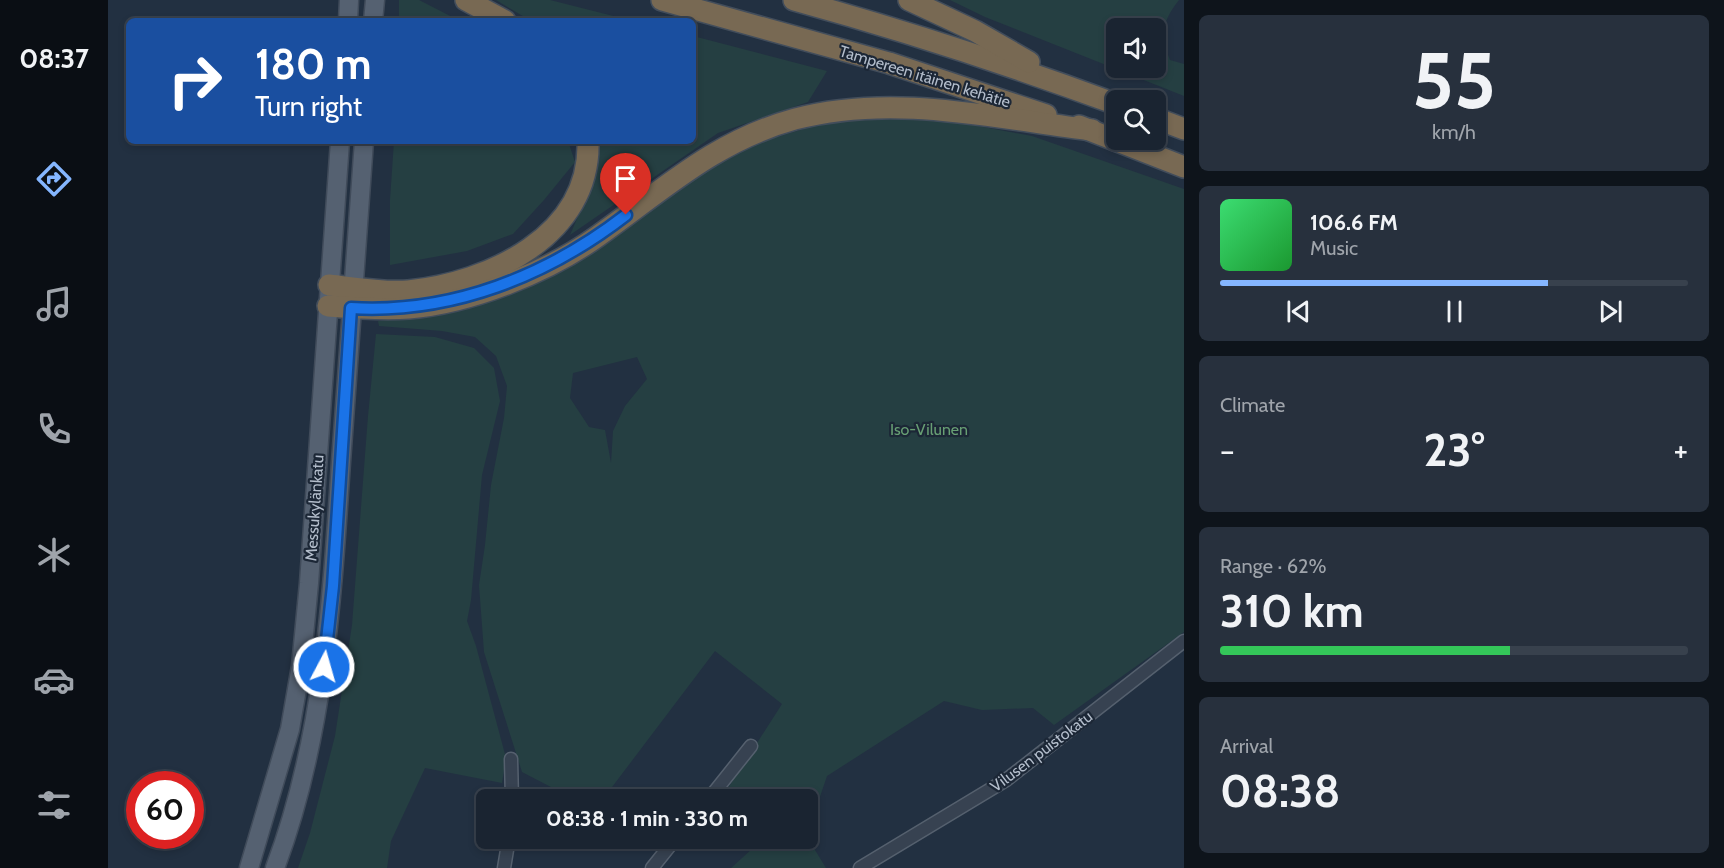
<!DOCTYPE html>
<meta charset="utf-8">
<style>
:root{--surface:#1a2431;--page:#27303d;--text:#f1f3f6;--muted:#9fa4ab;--line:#38414d;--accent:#85b6ff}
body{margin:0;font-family:Cabin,sans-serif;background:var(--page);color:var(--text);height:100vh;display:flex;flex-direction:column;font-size:22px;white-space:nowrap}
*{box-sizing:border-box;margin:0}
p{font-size:20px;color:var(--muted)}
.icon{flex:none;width:33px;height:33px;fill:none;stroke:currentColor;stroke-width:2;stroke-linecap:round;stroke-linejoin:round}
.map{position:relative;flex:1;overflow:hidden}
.details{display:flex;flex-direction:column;gap:15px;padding:15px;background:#0e141b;width:540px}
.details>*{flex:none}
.guide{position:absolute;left:18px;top:18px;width:570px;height:126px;border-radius:9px;box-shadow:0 3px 9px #0003,0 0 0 2px var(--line);background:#1a4fa0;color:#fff;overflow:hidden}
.fabs{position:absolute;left:998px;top:18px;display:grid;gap:12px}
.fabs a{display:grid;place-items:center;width:60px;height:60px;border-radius:9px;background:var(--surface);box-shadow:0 3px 9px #0003,0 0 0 2px var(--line);font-size:30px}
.speed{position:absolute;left:18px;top:771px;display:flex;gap:12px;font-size:30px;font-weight:700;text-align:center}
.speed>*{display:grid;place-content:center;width:78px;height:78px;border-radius:50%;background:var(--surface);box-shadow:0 3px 9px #0003,0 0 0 2px var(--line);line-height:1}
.speed .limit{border:9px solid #d22;background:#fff;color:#111}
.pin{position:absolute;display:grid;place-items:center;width:51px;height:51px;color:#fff;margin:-62px -26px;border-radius:50% 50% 50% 0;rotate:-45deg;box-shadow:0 0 6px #0007}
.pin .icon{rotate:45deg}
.me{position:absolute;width:66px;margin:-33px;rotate:6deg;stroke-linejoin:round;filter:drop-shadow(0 0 4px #0008)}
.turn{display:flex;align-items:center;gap:21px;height:126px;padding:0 30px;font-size:27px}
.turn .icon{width:78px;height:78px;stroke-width:2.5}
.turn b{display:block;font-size:42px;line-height:51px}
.big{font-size:45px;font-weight:700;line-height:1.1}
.details .widget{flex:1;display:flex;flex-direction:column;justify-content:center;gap:9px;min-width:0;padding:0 21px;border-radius:9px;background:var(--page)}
.details .dial{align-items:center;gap:0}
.dial b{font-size:78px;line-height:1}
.song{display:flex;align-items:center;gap:18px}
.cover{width:72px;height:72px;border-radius:9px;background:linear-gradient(135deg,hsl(140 70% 55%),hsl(130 70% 35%))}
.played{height:6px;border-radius:3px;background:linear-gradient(90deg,var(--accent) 70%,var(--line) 70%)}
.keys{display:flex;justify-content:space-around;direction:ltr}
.heat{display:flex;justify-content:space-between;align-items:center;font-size:33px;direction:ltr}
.charge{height:9px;border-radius:4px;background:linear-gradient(90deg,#34c759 62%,var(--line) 0)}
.trip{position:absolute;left:368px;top:789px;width:342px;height:60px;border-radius:9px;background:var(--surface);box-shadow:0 3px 9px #0003,0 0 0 2px var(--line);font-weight:700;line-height:60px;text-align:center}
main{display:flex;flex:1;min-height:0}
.tab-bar{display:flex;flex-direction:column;width:108px;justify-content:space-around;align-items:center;background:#0a0e14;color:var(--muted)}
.tab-bar .icon{width:42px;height:42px}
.tab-bar .selected{color:var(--accent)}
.tab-bar b{font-size:27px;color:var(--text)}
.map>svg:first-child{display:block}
.green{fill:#253f42;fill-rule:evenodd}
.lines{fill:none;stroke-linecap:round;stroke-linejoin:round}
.minor-casing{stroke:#55606e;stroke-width:15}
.primary-casing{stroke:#404b5a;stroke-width:21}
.motorway-casing{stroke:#424d5b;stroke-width:24}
.minor{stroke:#374251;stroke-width:12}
.primary{stroke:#556171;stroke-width:18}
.motorway{stroke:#786953;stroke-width:21}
.route-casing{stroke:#114b97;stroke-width:15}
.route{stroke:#1a73e8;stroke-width:10}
.labels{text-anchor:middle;stroke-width:4.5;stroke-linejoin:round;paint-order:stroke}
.street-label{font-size:16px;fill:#b3bdcb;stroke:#1c2736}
.park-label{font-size:16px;fill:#689f74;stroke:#1c2736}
</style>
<main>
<nav class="tab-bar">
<b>08:37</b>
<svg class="icon selected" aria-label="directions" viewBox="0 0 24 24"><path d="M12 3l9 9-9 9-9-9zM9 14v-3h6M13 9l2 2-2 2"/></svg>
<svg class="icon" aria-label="music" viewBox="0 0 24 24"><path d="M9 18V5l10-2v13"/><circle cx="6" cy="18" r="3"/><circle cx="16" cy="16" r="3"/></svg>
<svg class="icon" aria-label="phone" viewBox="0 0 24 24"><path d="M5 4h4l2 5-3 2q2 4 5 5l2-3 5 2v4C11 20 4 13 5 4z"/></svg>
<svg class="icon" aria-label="climate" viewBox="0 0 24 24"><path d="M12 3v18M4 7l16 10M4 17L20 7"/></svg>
<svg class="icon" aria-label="car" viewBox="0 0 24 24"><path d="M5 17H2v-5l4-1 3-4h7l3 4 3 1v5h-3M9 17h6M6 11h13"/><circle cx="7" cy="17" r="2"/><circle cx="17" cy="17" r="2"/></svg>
<svg class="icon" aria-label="filters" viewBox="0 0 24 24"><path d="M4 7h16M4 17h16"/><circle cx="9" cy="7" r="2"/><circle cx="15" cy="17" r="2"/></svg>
</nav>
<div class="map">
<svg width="1076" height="868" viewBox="0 0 1076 868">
<rect width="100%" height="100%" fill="#223041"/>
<g class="green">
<path d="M291,0H311L352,21H291Z"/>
<path d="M388,0H442L525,21H423Z"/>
<path d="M842,0H1071C1054,22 1052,33 1062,60L1076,64V96L877,17ZM1047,28V68H1008V28Z"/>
<path d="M585,36L719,71L700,102L610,133L462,235L490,170L489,141H585Z"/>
<path d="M798,117L865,125L924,136L1076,189V632L946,725L925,708L874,710L836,701L719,776L699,835V800L613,799L674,704L607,651L495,799H466L414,772L376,652L371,585L377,545L383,485L396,418L399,386L388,356L367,337L334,331L271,326L270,321L345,310L576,183L634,147L723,121ZM529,357L539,379L517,406L505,431L503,463L497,430L481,427L462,398L465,373Z"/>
<path d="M286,141H460L467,162L436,200L405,234L359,251L282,265V200Z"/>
<path d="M268,334L327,337L366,348L386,368L392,401L374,475L363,600L359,621L368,646L398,758L394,783L317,768L283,841L279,868H190L202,833L227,736L244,625L260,416Z"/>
<path d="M699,837L718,868H623L655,839L699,838Z"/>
</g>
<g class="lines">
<defs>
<g id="minor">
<path d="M403,759L404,800"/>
<path d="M600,800L643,746"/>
<path d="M396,868L401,838"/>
<path d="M544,868L568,838"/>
<path d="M752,868L898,780L1076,641"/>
</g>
<g id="primary">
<path d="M240,21L241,0"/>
<path d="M265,21L267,0"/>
<path d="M141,868L182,729L193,666L201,583L232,141"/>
<path d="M167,868C216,738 224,599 233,462C241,355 249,248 256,141"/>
</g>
<g id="motorway">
<path d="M358,0L397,21"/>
<path d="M554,0L781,63L938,115"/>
<path d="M686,0C795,30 902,65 1008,104"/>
<path d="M801,0L867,31L921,62"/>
<path d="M1047,118L1076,129"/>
<path d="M971,126L1076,167"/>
<path d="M221,285C247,288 274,293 300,291C381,283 483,236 480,141"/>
<path d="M220,306C247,308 274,310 301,308C362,303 440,272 490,236C555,190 607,141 687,119C785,93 886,118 984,130"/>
</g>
</defs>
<use href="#minor" class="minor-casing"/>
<use href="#primary" class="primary-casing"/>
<use href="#motorway" class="motorway-casing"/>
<use href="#minor" class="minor"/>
<use href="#primary" class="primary"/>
<use href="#motorway" class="motorway"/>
</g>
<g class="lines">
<defs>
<path id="route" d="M216,667L225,586L243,308C344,314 439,276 518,215"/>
</defs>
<use href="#route" class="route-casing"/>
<use href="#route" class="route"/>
</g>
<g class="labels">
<g class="street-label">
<text transform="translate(817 76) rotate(17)" y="6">Tampereen itäinen kehätie</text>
<text transform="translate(206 508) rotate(-86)" y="6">Messukylänkatu</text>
<text transform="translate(933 751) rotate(-37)" y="6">Vilusen puistokatu</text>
</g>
<g class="park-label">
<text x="821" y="435">Iso-Vilunen</text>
</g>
</g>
</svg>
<div class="fabs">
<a><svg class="icon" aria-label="sound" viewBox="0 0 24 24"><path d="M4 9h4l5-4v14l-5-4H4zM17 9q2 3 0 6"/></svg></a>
<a><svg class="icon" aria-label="search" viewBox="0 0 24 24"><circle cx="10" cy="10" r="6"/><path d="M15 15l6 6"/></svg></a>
</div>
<div class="speed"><div class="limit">60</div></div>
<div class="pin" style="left:518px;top:215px;background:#d93025"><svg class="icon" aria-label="arrive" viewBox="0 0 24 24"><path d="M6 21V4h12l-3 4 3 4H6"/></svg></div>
<svg class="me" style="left:216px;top:667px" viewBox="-20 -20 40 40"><circle r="17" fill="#1a73e8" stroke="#fff" stroke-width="3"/><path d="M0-11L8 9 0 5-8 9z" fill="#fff"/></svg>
<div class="trip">08:38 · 1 min · 330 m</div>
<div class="guide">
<div class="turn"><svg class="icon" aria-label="right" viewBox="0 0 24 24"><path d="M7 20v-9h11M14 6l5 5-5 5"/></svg><div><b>180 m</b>Turn right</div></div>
</div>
</div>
<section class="details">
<div class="widget dial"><b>55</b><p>km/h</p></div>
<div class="widget">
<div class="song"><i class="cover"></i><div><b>106.6 FM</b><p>Music</p></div></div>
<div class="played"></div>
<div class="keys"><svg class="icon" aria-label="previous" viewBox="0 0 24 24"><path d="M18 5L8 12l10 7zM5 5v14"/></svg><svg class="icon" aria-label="pause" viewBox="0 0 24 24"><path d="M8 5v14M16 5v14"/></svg><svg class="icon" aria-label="next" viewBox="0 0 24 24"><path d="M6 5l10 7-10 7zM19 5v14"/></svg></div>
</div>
<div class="widget"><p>Climate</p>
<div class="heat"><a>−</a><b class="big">23°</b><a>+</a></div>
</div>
<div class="widget"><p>Range · 62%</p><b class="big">310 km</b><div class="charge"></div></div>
<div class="widget"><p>Arrival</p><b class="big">08:38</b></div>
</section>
</main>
